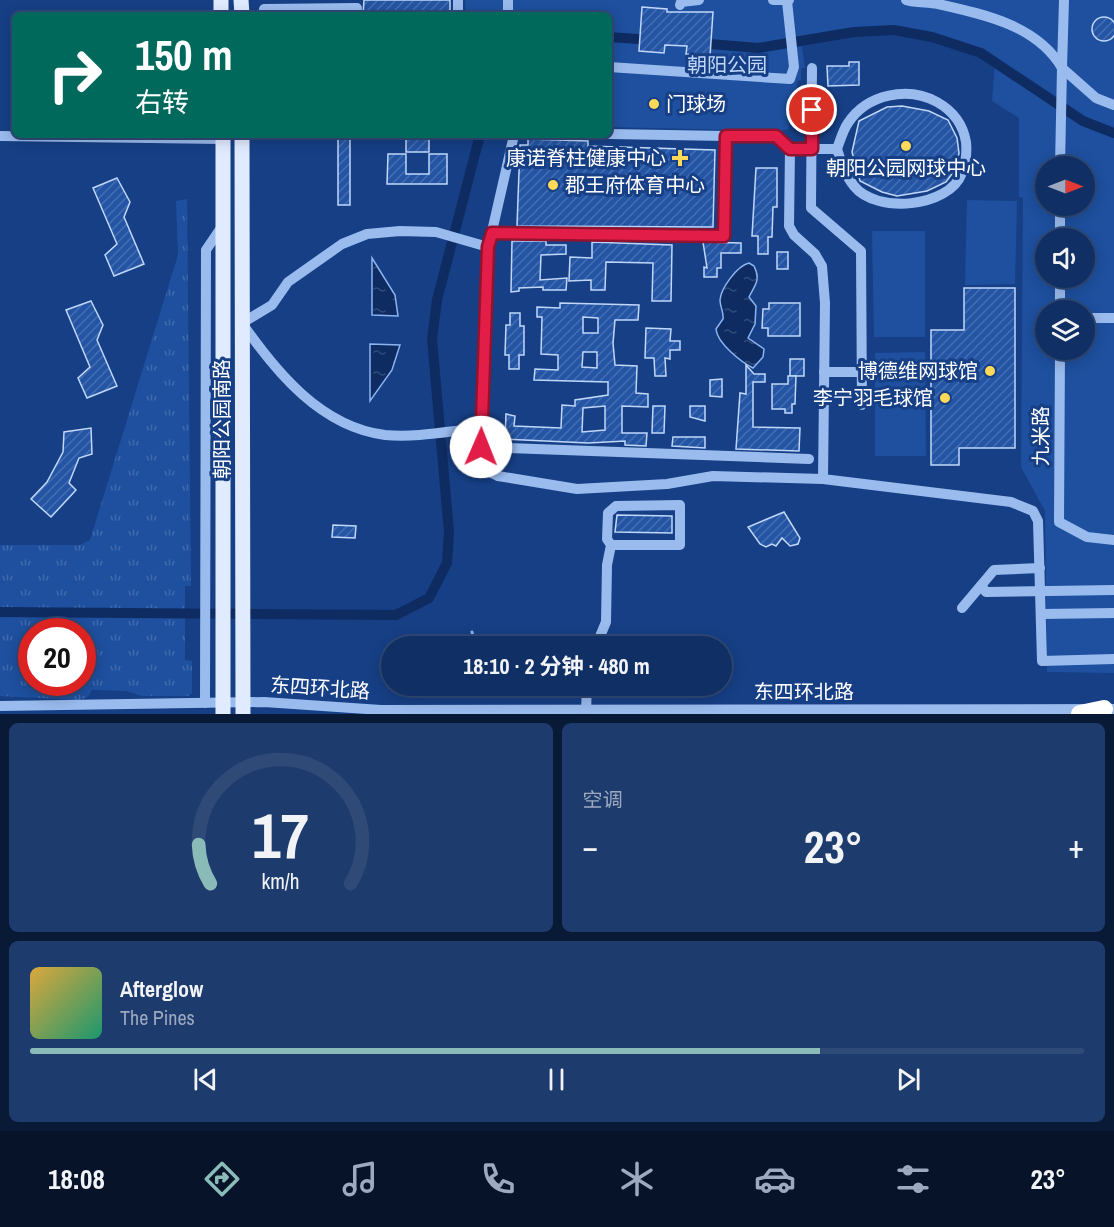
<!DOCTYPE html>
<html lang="zh">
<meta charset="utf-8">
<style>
:root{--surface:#102f64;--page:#1e3b6d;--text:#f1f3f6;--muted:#9ca9bf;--line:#304a78;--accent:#8bbbb9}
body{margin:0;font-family:"Archivo Narrow","Noto Sans SC",sans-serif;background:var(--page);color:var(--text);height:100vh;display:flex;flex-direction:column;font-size:22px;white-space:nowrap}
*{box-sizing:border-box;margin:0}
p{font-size:20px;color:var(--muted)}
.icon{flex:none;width:33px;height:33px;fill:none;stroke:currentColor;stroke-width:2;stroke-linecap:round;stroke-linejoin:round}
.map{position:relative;height:714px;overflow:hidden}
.details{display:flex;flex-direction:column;gap:9px;padding:9px;background:#091a37;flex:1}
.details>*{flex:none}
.guide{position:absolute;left:12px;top:12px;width:600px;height:126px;border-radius:9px;box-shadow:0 3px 15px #0003,0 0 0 2px var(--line);background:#00695c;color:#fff;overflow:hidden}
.needle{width:39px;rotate:90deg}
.fabs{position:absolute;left:1035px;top:156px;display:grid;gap:12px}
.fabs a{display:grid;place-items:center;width:60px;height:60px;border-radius:50%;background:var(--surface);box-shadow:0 3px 15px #0003,0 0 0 2px var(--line);font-size:30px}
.speed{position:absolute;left:18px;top:618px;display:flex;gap:12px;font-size:30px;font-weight:700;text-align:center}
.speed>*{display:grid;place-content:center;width:78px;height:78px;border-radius:50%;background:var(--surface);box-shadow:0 3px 15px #0003,0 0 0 2px var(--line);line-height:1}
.speed .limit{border:9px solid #d22;background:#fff;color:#111}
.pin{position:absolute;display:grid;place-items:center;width:51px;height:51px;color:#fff;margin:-26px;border:3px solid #fff;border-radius:50%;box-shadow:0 2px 6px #0007}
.me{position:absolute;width:66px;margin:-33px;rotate:1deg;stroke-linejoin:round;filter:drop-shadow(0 0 4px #0008)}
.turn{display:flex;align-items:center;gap:21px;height:126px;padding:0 24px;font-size:27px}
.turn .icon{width:78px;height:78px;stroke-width:2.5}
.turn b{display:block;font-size:42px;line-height:51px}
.big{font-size:45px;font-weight:700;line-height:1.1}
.details .widget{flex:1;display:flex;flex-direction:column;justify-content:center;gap:9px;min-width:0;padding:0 21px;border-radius:9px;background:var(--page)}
.details .dial{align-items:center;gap:0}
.dial svg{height:156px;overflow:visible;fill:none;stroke:var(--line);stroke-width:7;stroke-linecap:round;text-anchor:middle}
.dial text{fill:var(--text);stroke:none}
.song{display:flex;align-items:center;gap:18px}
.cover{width:72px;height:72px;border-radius:9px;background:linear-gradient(135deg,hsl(40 70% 55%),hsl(160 70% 35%))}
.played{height:6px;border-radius:3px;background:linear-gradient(90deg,var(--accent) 75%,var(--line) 75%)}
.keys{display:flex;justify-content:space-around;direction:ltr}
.heat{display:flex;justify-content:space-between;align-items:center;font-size:33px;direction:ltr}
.details .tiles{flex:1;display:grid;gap:9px;grid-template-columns:1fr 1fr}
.widget:last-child{grid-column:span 2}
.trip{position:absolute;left:381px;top:636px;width:351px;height:60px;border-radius:30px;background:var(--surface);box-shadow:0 3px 15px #0003,0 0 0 2px var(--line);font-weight:700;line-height:60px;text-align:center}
.tab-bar{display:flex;height:96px;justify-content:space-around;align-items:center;background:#061328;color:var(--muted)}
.tab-bar .icon{width:42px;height:42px}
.tab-bar .selected{color:var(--accent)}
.tab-bar b{font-size:27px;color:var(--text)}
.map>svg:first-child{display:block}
.grass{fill:url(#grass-tufts);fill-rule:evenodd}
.green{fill:#1e509f;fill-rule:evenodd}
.water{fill:url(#water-ripples);stroke:#8cb4f1;stroke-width:1.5}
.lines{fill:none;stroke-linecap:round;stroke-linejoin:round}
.stream{stroke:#8cb4f1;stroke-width:3}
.canal{stroke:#0e2c62;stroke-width:10}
.building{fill:url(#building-hatch);stroke:#c0d7fa;stroke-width:1.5;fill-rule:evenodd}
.minor{stroke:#9abbee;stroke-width:10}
.major{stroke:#e1ebff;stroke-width:15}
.highway{stroke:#fff;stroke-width:18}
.route-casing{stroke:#92132f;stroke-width:15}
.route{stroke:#e11d48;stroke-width:10}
.poi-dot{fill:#ffd957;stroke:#163f85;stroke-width:2}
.labels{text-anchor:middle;stroke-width:6;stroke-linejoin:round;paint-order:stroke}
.park-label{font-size:20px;fill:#c0d7fa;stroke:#163f85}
.poi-label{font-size:20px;fill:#fff;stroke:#163f85;text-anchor:end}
.street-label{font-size:20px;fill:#fff;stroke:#163f85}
</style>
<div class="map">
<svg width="1114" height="714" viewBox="0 0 1114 714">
<defs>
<pattern id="grass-tufts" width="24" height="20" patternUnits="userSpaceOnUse" patternTransform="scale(1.5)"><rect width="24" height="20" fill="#1e509f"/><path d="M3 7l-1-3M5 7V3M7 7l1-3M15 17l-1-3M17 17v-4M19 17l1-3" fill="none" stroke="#406aad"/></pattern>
<pattern id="water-ripples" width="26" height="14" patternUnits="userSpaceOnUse" patternTransform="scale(1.5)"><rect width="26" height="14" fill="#0e2c62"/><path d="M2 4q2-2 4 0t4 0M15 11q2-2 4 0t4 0" fill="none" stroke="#324c7a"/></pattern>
<pattern id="building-hatch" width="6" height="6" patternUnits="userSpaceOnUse" patternTransform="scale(1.5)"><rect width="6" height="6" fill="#2455a4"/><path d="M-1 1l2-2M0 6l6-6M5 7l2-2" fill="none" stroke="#456eb2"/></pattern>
</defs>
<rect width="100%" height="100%" fill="#163f85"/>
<path class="grass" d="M187,199L191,586H185V660L192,661V693L189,696H142L127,691L92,690L88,697L79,700L0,696V545H80L90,540L178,255L176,201ZM32,632H82V682H32Z"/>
<g class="green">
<path d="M465,0H1114V673L1047,672L1045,511L1021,467L1023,198L1019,197V118L992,101L995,62C968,44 926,32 894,30C863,28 831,36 801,41L805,68H801V80L797,81L796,116L790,118L789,129L780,131L609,127V15H466ZM1046,166H1084V206H1046ZM1046,238H1084V278H1046ZM1046,310H1084V350H1046Z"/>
<path d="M967,200L1017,201L1015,284L965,285Z"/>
<path d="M872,231H925V337H874Z"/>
<path d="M925,352L926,456H875V353Z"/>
</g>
<g class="water">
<path d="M372,258L395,295L398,316L372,315Z"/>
<path d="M749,263L754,266C761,280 755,285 749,297L756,306L755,324L748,338L764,349L763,357L753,368C741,362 717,343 716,329L723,319C724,312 720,307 720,300C721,288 737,266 749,263Z"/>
<path d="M370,344L400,345L392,370L370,401Z"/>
</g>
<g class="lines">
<path class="stream" d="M472,632L475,646"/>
<g class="canal">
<path d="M609,37L652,40"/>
<path d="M698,43L758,48L854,32L894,30L932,37L981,53L1083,121L1114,133"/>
<path d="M0,612L396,615L429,598L447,563L449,532L432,339L437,300L480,135"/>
</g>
</g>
<g class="building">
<path d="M364,0H450V15H363Z"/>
<path d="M642,7L667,9V12H713L710,56L686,54L687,46L665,45L664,53L639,51Z"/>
<circle cx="1104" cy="29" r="12"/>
<path d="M849,62H859V85L828,86L827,66H849Z"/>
<path d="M902,106L929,111L948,120L957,138L959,153L955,170L946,182L927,191L897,196L882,192L860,181L852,152L859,121L887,107Z"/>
<rect x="338" y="135" width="12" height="70"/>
<rect x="406" y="135" width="23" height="17"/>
<path d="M528,139L588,141V146L715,150L713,227L517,226L520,145H528Z"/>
<path d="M388,154H406V174H429V154H447V184H387Z"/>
<path d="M756,168H777V207H773L772,237H768V254H758V236H752Z"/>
<path d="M117,178L130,202L124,217L144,264L114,276L105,255L117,244L93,188Z"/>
<path d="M512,241H546V245H566V254L541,255L540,280L567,278L566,290H543V287L519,288V291L511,292Z"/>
<path d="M592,242L672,245L671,301H652L653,263L606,262L605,290H591V280L569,281L570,257L592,258Z"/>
<path d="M703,242L741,243V253H721V268H717V277H704V267L707,268Z"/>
<rect x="777" y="252" width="11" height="17"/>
<path d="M964,288H1015V448H959V465H931V330H964Z"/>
<path d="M91,301L103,325L97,340L117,386L87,398L78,378L90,367L66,310Z"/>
<path d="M560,303L639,305L638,320H615L613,343L615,365L637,366L636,393L648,394V407L622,406V433H647L646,446L625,445V441L588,443L505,439L506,414L515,416L514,426L561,428L562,405L575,406V400L608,395V382L534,380L535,369L558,370V355L541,354L542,317H537V307L560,308ZM583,317L598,318V333H583ZM583,352H597V368L582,367ZM605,406V430L582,432L583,408Z"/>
<path d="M769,303H800V336H768V328H762L763,309H769Z"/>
<path d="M510,313H520V326H524V355H519V369H509V355H505L506,325H510Z"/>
<path d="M646,328L671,329L670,341H680V350H670V359L665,358L666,376H655L654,358H645Z"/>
<rect x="790" y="359" width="14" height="17"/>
<path d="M746,365L754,374H765V382H753V427L800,428L799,451L736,449L740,393L746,394Z"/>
<path d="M788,376H796L795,404H792V413H785V409H772V384H788Z"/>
<path d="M722,379V397L710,396V380Z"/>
<path d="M653,406H665L664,433H652Z"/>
<path d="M690,406H705V421L690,417Z"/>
<path d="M91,428L92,454L79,458L69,483L76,490L51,517L31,499L47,482L63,452L64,432Z"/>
<path d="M673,437H705V448L672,446Z"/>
<path d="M784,512L800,538L798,544L790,546L782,538L776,546L772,544L766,547L760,544L748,527Z"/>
<path d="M617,515L672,516V533L615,532Z"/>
<path d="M333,525L356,526L355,538L332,537Z"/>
</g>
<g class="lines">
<g class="minor">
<path d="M458,0V15"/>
<path d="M508,0V15"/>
<path d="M773,0H789"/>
<path d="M906,0C916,3 927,2 938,4C983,14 1037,25 1062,68L1064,0"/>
<path d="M680,5L681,2L699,0"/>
<path d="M264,9L357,8"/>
<path d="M609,67L790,79L794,67L787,1"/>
<path d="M812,68L811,208L861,251L862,405"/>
<path d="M1062,68L1096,98L1114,105"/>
<path d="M0,136L223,139"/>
<path d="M726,136H776L790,149H837C841,162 845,175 854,186C876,214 949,208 962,173C966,163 967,152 966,142C963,124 953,111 937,102C908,86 867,94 848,123C843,130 840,141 837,149"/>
<path d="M790,149L789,226L794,235L815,254L822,266L825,303L823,479L1011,502L1033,511L1038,521L1042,661L1114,659"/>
<path d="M1060,166L1062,68"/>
<path d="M400,231L436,232L488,247L481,428C450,431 416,438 385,435C321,427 276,372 242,323L272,305L288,282L342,244L367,234Z"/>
<path d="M492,233L724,235L726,136L609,134"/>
<path d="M1060,238V206"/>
<path d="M490,240L514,135"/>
<path d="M1060,310V278"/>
<path d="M1084,318H1114"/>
<path d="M1060,350L1059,522L1087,537L1114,540"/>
<path d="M824,372H862"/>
<path d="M481,428L480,462L484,470L498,476L577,489L667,484L713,476L823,479"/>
<path d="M481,447L809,459"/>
<path d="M492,448V464L498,476"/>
<path d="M981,586L986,592L1114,590"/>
<path d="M962,608L994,570L1040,568"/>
<path d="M1041,614L1114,613"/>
<path d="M596,646L606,622L607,565L611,545L607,539L608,513L616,506L680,505V545H611"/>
<path d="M205,703L206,250L223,225"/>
<path d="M0,706L264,702L381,710L1114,709"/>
<path d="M586,711L587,686"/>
</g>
<g class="major">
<path d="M221,0V15"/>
<path d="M241,0L242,15"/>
<path d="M223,135V714"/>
<path d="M242,135L243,714"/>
</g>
<path class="highway" d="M1080,714L1104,709"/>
</g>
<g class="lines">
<defs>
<path id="route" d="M481,447L488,247L492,233L724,236L726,136H776L790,149H812V110"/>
</defs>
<use href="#route" class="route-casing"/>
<use href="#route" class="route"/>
</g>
<g class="poi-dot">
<circle cx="654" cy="104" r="6"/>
<circle cx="906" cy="146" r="6"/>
<path d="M677 149h6v6h6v6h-6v6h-6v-6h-6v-6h6z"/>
<circle cx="553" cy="185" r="6"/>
<circle cx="990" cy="371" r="6"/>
<circle cx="945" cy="398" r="6"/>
</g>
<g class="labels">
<g class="park-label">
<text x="727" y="72">朝阳公园</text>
</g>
<g class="poi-label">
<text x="666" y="111" text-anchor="start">门球场</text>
<text x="666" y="165">康诺脊柱健康中心</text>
<text x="906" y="175" text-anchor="middle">朝阳公园网球中心</text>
<text x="565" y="192" text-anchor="start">郡王府体育中心</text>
<text x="978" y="378">博德维网球馆</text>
<text x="933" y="405">李宁羽毛球馆</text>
</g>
<g class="street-label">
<text transform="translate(222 419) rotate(-90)" y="7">朝阳公园南路</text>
<text transform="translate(1041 436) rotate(-90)" y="7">九米路</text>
<text transform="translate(320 688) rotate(4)" y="7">东四环北路</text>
<text x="804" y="699">东四环北路</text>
</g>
</g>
</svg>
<div class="fabs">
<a><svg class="needle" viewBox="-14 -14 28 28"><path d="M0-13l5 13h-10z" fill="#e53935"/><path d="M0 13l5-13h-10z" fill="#9ca9bf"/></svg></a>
<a><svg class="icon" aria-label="sound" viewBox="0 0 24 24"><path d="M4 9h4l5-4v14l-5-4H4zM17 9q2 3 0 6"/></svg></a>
<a><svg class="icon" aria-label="layers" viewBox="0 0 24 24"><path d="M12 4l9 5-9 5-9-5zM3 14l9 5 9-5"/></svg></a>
</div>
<div class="speed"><div class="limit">20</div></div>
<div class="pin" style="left:812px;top:110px;background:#d93025"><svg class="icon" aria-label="arrive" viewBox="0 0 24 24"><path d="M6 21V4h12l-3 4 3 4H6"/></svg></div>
<svg class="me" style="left:481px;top:447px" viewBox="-20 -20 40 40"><circle r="19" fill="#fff"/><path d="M0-13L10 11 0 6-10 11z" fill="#e11d48"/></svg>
<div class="trip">18:10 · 2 分钟 · 480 m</div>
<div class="guide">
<div class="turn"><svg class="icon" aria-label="right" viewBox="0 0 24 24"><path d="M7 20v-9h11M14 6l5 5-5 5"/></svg><div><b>150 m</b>右转</div></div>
</div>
</div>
<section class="details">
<div class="tiles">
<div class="widget dial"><svg viewBox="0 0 100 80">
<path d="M14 69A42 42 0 1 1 86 69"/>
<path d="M14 69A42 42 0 0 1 8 49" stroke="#8bbbb9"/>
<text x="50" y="56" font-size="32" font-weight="700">17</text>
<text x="50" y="72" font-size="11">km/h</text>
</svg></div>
<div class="widget"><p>空调</p>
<div class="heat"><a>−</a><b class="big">23°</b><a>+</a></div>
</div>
<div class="widget">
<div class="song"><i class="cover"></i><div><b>Afterglow</b><p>The Pines</p></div></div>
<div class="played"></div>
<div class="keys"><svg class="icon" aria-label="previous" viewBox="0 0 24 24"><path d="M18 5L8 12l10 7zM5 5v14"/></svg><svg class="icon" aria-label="pause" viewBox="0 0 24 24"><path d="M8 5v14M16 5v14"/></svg><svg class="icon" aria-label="next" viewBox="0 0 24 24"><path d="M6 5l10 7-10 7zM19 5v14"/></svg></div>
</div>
</div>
</section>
<nav class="tab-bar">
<b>18:08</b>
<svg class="icon selected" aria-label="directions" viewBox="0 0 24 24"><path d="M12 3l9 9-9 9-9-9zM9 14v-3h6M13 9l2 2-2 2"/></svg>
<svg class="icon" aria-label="music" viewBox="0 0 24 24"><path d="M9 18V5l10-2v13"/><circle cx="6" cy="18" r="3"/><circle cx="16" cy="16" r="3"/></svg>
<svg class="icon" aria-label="phone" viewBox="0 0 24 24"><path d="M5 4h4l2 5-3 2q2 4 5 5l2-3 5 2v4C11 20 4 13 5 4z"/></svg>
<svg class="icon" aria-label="climate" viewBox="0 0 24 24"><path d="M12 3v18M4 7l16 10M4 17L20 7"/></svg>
<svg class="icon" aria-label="car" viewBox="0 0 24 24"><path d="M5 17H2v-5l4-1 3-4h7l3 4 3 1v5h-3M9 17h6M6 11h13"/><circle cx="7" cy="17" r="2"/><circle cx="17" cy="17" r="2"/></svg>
<svg class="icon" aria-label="filters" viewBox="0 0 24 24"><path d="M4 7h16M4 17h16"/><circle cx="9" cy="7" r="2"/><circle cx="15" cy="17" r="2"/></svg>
<b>23°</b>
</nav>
